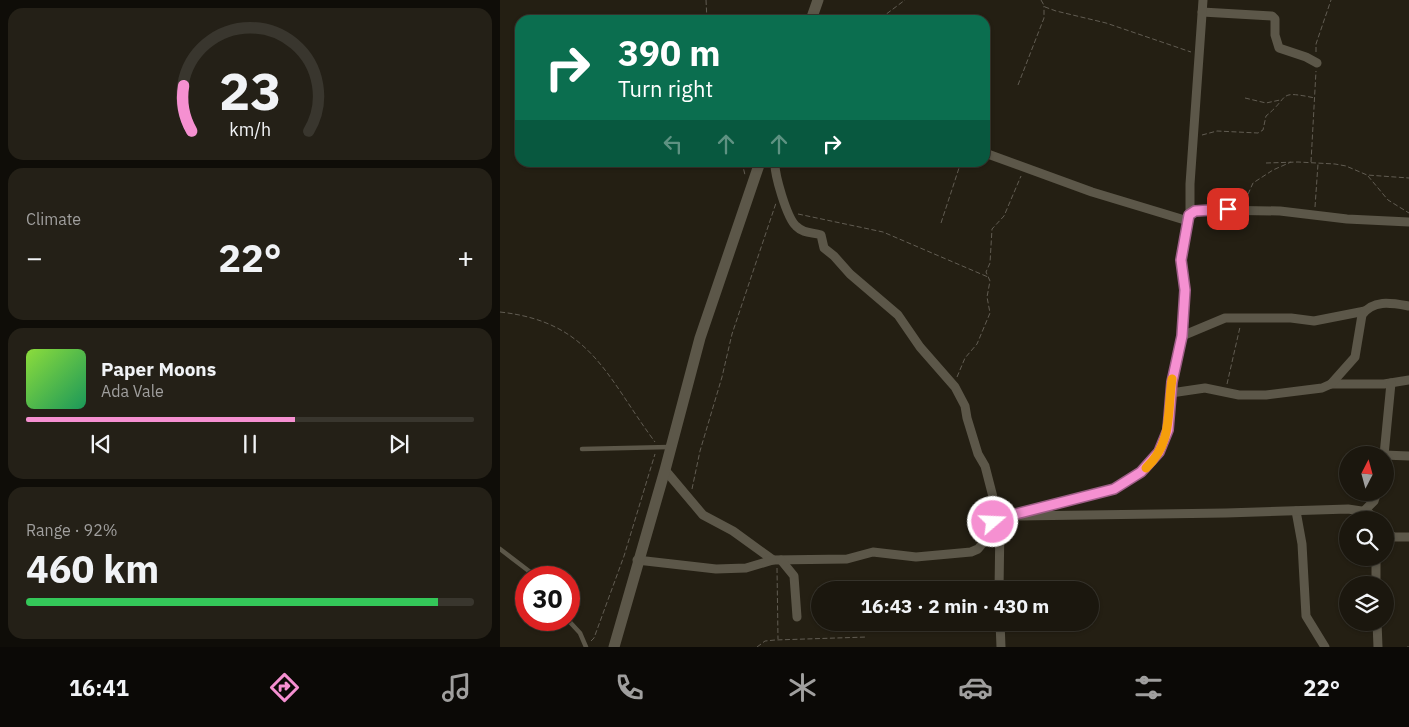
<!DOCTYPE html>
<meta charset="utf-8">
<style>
:root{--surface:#1b170e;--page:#242017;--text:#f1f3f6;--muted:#a09f9e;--line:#39362e;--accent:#f590d1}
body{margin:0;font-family:"IBM Plex Sans",sans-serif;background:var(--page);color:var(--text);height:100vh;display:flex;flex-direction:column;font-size:19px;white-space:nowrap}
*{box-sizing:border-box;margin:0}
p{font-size:16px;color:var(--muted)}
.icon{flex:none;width:28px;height:28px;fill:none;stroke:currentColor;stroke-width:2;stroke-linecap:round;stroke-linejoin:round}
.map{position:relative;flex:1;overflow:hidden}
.side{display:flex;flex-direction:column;gap:8px;padding:8px;background:#0f0d08;width:500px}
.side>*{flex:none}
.hud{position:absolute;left:15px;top:15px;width:475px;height:152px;border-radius:15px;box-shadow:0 1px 4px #0004,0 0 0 1px var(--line);background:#0b6e4f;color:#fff;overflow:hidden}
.needle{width:32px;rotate:6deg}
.buttons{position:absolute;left:839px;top:446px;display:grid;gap:10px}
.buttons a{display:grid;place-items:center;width:55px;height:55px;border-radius:50%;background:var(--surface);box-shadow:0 1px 4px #0004,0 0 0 1px var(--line);font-size:25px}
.speed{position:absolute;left:15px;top:566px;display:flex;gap:10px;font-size:25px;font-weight:700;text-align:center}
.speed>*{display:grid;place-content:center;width:65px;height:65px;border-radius:50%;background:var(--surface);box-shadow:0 1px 4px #0004,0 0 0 1px var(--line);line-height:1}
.speed .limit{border:8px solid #d22;background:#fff;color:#111}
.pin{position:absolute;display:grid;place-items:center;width:42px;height:42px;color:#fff;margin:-21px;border-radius:10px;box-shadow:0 2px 8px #0006}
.me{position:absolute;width:55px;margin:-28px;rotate:71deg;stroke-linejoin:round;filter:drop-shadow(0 0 4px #0008)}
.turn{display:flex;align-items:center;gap:18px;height:105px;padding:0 20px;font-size:22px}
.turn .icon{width:65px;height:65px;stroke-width:2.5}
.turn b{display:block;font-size:35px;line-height:42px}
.lanes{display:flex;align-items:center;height:48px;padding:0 20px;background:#0003;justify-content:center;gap:25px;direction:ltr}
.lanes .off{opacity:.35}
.big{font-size:38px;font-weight:700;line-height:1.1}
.side .card{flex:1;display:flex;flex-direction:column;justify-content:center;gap:8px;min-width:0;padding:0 18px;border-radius:15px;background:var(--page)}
.side .dial{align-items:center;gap:0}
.dial svg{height:130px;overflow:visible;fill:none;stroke:var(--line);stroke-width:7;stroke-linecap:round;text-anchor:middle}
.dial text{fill:var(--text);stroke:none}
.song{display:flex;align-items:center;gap:15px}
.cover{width:60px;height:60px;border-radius:8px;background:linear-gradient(135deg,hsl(90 70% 55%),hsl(150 70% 35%))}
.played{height:5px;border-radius:2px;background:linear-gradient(90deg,var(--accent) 60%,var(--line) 60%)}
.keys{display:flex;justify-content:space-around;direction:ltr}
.heat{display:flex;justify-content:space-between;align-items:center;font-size:28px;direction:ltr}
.charge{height:8px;border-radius:4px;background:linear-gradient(90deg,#34c759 92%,var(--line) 0)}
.trip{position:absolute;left:311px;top:581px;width:288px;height:50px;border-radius:25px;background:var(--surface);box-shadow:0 1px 4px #0004,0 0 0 1px var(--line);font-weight:700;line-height:50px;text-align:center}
.dock{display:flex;height:80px;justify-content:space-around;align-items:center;background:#0b0906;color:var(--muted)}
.dock .icon{width:35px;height:35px}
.dock .on{color:var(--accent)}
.dock b{font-size:22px;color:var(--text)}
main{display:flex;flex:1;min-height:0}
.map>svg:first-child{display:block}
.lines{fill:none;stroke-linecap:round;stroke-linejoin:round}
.path{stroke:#615c52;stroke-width:1;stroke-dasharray:5 2.5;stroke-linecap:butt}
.lane{stroke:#5c5749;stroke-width:4.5}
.street{stroke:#5c5749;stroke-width:9}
.secondary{stroke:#5c5749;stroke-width:11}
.route-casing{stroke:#9f5e88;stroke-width:12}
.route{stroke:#f590d1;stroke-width:9}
.slow{stroke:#f59e0b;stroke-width:9}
</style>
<main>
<section class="side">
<div class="card dial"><svg viewBox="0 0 100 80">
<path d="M14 69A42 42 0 1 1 86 69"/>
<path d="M14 69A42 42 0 0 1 9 41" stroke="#f590d1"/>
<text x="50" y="56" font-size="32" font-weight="700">23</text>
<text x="50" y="72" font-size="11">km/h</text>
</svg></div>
<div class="card"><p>Climate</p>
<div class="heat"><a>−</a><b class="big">22°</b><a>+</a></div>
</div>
<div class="card">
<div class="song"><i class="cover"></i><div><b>Paper Moons</b><p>Ada Vale</p></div></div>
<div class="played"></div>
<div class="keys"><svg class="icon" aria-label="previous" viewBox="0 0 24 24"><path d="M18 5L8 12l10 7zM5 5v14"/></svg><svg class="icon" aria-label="pause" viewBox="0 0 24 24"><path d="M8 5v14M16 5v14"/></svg><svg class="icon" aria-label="next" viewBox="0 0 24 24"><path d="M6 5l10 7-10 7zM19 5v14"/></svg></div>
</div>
<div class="card"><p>Range · 92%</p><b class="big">460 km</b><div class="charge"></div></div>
</section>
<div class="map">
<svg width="909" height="647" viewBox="0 0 909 647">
<rect width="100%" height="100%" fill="#241f13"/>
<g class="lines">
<g class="path">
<path d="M206,0L207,20"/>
<path d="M541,0L545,7L556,11L606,23L691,52"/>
<path d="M383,20L385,15L405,0"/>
<path d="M816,52V44L831,0"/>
<path d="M518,85L544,18V6"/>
<path d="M745,98L766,103L780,100"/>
<path d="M702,135L717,131L758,133L763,130L766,116C791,96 776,90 815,98"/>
<path d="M242,162L245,175"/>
<path d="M811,162L816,71"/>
<path d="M766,163L798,162L835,164L846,166L867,175L909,178"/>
<path d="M868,176L888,200L909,213"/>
<path d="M745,201L753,183L773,170L791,162"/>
<path d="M815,207L818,164"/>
<path d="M298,214L383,232L488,277"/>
<path d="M441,223L461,162"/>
<path d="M0,312C91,322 106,376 155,442"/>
<path d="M457,377L465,358L477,344L490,313L487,297L490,281L486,272L490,263L492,229L504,216L521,176"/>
<path d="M727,384L740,327"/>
<path d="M192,489L200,451L222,377L232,334L276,203"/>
<path d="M277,568L278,639"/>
<path d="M91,641L94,638L124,556L155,454"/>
<path d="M257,647L265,641L275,640L367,637"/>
<path d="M907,647H909"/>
</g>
<g class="lane">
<path d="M82,449L169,447"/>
<path d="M0,549L38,578"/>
<path d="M68,620L80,633L86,647"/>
</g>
<g class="street">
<path d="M702,12L772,16L775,19V35L779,48L806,57L817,63"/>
<path d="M485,153L592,192L688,221"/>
<path d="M275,162C274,174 287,218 296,226C304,234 312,232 321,235L324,248L334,256L350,274L398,315L420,347L455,387L465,406L467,418L478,454L485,466L493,497V530"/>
<path d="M690,213L711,210L780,211L847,219L909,222"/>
<path d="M682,336L725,318H791L814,321L865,311"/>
<path d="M831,384H884L909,380"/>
<path d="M671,393L705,388L739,395H766L822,388L831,384L855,357L862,315C873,299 892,303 909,306"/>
<path d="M884,455L891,383"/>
<path d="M884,455L909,456"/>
<path d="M165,470L203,515L233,531L273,560"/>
<path d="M796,511L802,544L806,616L825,647"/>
<path d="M864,511L874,501L877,492"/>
<path d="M518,516L726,513L848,509L868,512L877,520"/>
<path d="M885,532L894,537H909"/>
<path d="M876,558V585"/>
<path d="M137,560L216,569L246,568L273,560L347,559L373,552L416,557L471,552L478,549L504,517L614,489L641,472L659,452L668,430L672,382L682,336L685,290L681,260L690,213V184L703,0"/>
<path d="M281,560L294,576L297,617"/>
<path d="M499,590L500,522"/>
<path d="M500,622L501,647"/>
<path d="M877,622L878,647"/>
</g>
<g class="secondary">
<path d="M311,20L318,0"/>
<path d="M114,647L165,470L200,338L260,162"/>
</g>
</g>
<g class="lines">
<defs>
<path id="route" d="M493,522V530L504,517L614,489L641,472L659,452L668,430L672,382L682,336L685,290L681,260L689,215L695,211L728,209"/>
</defs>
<use href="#route" class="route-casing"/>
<use href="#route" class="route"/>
<path class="slow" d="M646,468C673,443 667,412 672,379"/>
</g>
</svg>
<div class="buttons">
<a><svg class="needle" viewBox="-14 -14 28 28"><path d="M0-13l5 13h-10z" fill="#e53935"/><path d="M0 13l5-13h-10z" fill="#a09f9e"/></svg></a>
<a><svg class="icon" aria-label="search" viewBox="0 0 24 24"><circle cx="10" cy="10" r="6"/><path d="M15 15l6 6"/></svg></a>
<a><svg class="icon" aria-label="layers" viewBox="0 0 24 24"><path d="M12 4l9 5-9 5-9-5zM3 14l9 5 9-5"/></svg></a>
</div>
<div class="speed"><div class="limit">30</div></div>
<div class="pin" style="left:728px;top:209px;background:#d93025"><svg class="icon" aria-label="arrive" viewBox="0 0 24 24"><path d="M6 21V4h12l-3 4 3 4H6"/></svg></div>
<svg class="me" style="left:493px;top:522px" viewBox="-20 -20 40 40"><circle r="17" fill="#f590d1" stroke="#fff" stroke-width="3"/><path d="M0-11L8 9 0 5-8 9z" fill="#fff"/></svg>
<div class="trip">16:43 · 2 min · 430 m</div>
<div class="hud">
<div class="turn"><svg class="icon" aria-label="right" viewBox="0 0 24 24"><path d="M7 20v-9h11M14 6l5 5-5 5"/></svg><div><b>390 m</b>Turn right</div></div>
<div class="lanes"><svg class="icon off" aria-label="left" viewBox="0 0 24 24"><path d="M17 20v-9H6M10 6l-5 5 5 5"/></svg><svg class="icon off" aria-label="ahead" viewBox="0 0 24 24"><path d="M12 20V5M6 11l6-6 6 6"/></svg><svg class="icon off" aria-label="ahead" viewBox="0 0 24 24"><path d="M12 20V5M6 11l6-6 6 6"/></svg><svg class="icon" aria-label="right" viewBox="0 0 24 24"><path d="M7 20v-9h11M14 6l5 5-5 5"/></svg></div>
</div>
</div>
</main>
<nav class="dock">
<b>16:41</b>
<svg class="icon on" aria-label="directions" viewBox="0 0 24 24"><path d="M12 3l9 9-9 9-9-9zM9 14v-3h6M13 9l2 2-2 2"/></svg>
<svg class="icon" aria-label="music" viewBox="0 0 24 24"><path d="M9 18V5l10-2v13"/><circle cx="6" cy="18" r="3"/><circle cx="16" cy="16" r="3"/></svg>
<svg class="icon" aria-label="phone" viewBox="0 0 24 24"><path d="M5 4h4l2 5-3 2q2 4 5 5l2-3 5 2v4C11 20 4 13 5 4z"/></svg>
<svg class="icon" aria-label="climate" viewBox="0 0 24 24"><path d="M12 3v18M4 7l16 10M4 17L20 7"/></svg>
<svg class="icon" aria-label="car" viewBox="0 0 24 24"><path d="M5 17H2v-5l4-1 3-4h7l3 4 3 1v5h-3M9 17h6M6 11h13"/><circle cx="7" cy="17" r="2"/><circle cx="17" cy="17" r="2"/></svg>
<svg class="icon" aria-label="filters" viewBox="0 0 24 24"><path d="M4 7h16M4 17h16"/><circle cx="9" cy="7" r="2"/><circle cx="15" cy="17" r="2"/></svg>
<b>22°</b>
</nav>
